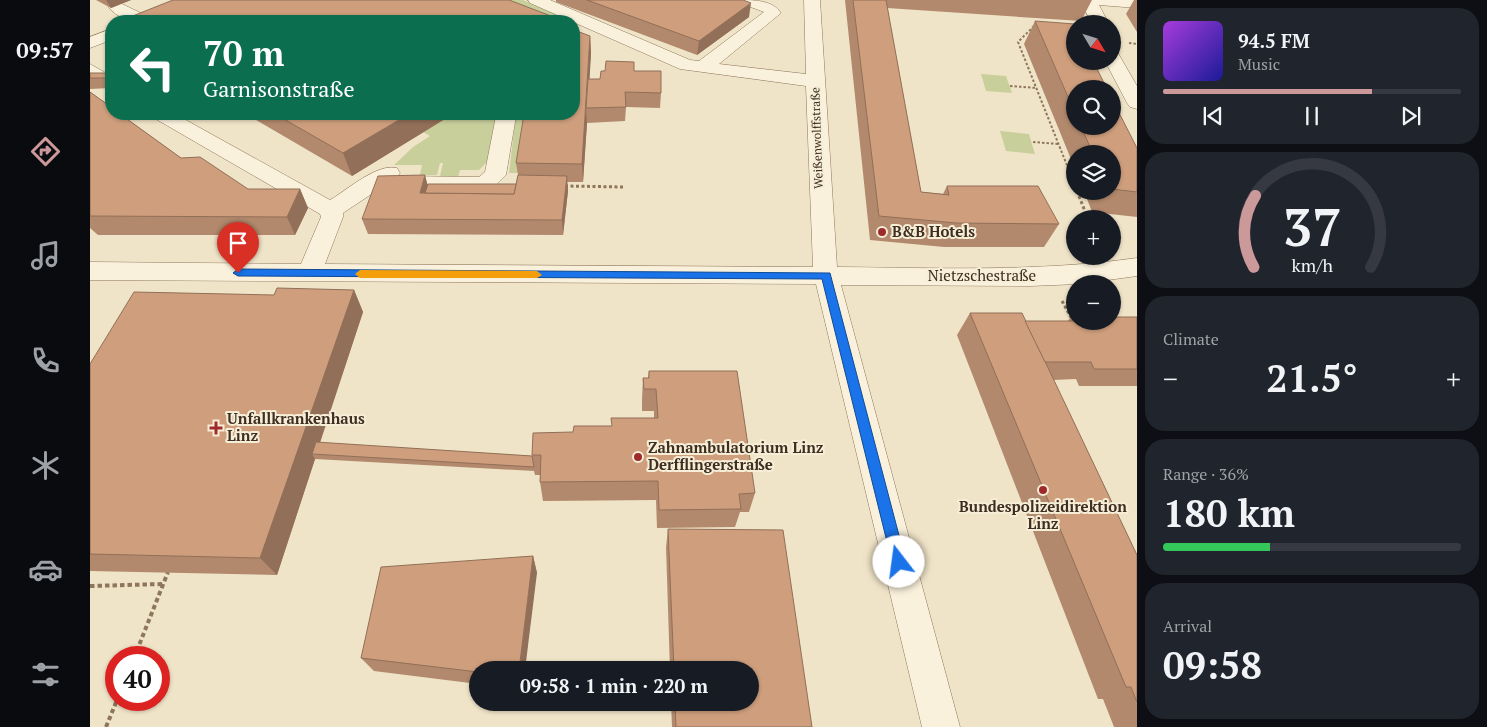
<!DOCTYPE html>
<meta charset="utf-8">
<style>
:root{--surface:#171b24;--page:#20242c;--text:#f1f3f6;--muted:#9ea1a6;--line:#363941;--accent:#cc999b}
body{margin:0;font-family:"PT Serif",serif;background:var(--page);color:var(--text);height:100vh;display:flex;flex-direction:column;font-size:19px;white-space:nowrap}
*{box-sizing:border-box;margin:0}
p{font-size:16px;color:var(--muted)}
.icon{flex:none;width:28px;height:28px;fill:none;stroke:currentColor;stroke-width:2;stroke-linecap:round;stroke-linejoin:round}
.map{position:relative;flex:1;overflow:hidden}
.panel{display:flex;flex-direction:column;gap:8px;padding:8px;background:#0d0f14;width:350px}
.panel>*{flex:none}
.banner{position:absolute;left:15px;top:15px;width:475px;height:105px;border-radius:20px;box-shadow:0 1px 4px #0004;background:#0b6e4f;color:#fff;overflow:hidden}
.needle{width:32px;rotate:128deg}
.buttons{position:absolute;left:976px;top:15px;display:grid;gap:10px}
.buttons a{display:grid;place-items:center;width:55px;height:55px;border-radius:50%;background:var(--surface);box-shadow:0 1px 4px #0004;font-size:25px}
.speed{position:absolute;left:15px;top:646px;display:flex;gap:10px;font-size:25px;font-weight:700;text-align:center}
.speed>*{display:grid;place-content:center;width:65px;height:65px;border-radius:50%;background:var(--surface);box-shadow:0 1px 4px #0004;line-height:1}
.speed .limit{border:8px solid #d22;background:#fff;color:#111}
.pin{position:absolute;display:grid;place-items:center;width:42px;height:42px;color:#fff;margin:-51px -21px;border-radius:50% 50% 50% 0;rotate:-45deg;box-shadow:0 0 5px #0007}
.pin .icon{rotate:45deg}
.me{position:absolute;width:55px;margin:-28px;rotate:345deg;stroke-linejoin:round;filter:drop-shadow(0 0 4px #0008)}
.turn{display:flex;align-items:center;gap:18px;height:105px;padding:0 15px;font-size:22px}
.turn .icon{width:65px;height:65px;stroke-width:2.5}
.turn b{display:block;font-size:35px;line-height:42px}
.big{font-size:38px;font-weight:800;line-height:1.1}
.panel .card{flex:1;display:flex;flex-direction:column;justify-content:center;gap:8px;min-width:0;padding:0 18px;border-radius:20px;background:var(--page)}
.panel .dial{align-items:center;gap:0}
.dial svg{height:130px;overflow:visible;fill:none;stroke:var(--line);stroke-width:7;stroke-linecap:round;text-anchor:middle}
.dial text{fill:var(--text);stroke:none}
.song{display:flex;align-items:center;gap:15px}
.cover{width:60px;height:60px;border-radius:8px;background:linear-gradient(135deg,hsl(280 70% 55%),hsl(240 70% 35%))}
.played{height:5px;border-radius:2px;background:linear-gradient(90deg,var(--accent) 70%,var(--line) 70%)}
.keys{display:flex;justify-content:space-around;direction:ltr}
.heat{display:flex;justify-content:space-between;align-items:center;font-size:28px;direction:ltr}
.charge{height:8px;border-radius:4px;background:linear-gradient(90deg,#34c759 36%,var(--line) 0)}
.trip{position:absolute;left:379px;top:661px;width:290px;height:50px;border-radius:25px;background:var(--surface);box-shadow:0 1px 4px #0004;font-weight:800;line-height:50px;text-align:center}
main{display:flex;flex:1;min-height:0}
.tabs{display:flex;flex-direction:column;width:90px;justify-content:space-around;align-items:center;background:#090b0e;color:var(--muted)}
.tabs .icon{width:35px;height:35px}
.tabs .selected{color:var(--accent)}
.tabs b{font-size:22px;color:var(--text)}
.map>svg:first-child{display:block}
.green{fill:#c9cf9b}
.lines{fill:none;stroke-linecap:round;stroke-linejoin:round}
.minor-casing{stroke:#8d765c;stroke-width:1}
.path-far2{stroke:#8d765c;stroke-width:2;stroke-dasharray:2.5 2;stroke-linecap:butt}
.path-far1{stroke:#8d765c;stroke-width:3;stroke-dasharray:3 2.5;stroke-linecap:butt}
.path{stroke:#8d765c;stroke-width:4;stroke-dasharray:4.5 3;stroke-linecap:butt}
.minor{fill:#faf1dc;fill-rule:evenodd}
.wall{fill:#b2896c}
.shaded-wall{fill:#916f58}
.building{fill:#cf9f7d;stroke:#916f58}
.route{fill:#1a73e8;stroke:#114b97}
.slow{fill:#f59e0b}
.poi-dot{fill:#9e2a2b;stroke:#f7eed8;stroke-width:2}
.labels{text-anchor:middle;stroke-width:4;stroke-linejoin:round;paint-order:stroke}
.far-street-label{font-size:12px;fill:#3d2e20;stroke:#f7eed8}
.poi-label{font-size:15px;font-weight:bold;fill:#3d2e20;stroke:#f7eed8;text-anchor:start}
.street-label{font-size:15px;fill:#3d2e20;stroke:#f7eed8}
</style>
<main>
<nav class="tabs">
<b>09:57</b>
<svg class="icon selected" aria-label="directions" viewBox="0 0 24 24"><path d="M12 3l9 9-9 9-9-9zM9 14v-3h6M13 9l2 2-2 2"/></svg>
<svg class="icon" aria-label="music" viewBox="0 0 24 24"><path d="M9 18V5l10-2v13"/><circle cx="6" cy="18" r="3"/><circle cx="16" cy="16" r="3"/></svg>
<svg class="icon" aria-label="phone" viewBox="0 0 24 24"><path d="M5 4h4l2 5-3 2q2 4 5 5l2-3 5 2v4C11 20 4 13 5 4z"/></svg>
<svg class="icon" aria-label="climate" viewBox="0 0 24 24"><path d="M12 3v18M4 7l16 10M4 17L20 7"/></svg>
<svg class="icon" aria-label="car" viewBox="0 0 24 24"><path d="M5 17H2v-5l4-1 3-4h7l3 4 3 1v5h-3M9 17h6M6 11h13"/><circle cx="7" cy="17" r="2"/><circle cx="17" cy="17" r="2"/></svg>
<svg class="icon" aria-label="filters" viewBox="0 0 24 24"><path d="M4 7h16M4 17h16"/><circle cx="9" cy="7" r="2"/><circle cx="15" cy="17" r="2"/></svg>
</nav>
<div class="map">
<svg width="1047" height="727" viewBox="0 0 1047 727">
<rect width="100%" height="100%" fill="#f0e4c8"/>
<g class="green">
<path d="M375,0H433L481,21H429Z"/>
<path d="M891,74L916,76L922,93L896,91Z"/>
<path d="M363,114H438L430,173H419L426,114H408L397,162L389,170H370L368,177L350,176L353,163H350L347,175H330L332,165H304L323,147L340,136L333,132Z"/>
<path d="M910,131L939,134L945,154L916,151Z"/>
</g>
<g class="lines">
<defs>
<g id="minor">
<path d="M438,0H460L600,60L609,61L674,12L650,3L648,0C665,0 682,0 691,13L629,64L716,74L714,0H730L747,267C848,268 947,272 1047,258V276L989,284L940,286L751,285L870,727H832L726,284L0,280V262L211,264L231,217L230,214L64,118L61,114H85L240,200C257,190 287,163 307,168L310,173L308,176L389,177L395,172L406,116L408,114H424L426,116L416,175L402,189L394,191L289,189L253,213V217L235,264L723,267L716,86L590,69L440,3Z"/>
<path d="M990,0H1047V8L1009,5L1019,24H1002Z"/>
<path d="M26,1L59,17L61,21C46,22 27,20 18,6L20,2Z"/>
<path d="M21,29V40L0,48V37Z"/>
<path d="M1022,52L1028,53L1047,86V109L1040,107L1037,103L1015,61H1022Z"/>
<path d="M0,64L21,76V87L11,86L0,78Z"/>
</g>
</defs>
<use href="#minor" class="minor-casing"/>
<g class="path-far2">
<path d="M944,26L928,42L982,178"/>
<path d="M1039,43L1047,44"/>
<path d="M920,86L947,88"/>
<path d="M943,142L969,144"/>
</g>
<g class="path-far1">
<path d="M982,176L985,185"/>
<path d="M475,186L534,187"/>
<path d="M987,191L998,219"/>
<path d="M972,301L983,321"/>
</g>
<g class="path">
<path d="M0,586L73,584"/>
<path d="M44,658L78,572"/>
<path d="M16,727L27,700"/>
</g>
<use href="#minor" class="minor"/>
</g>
<g class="wall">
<path d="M6,0H41L21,8Z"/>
<path d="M466,0H653L659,17L607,55L466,2Z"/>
<path d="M755,0H1002L991,21L797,8L831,192L853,194L857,186L969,224L954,247H854L780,240Z"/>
<path d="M1044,0H1047V32L1036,14Z"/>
<path d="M945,21L985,89V126H1022L1047,148V217L1002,212L994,191H1022V154H985V169L934,44Z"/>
<path d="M500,36L501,53L499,79H510L544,71L571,93L570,108L536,107L535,121L497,123L493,182H477L478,191L473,235L278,234L272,219L338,184H426L428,175L426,163Z"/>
<path d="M0,73H21V88L0,89Z"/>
<path d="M0,92L91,158L158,189H210L218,208L205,235H8L0,228Z"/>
<path d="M156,114H363L262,176Z"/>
<path d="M264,290L273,312L230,443L442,456V455L483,432L522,426L564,418V411H552V400L553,378H558L559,371L665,493L659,512H650L645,527L567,528L566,500L453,501L450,482V475H445L444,471L225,459L187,575L0,571V364L184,295Z"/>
<path d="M880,313L935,321H978L981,317H1047V386H989L986,379L963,380L1047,555V727H1024L1013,699H1008L867,335Z"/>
<path d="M578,529L722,727H582L581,702H660V670H580L576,547Z"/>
<path d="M443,556L447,573L388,670V684L284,671L271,658Z"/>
</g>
<g class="shaded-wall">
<path d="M16,0H41L21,8Z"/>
<path d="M661,3L659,17L607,55L609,41Z"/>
<path d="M500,36L501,53L498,108H496L497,123L493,182L492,164Z"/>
<path d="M319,114H363L262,176L253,153Z"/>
<path d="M335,175L339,190L335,203L330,193Z"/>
<path d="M477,176L478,191L473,235L472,220Z"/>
<path d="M210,189L218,208L205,235L197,217Z"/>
<path d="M264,290L273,312L226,454H222L225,459L187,575L170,558Z"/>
<path d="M443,556L447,573L435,670H429Z"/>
</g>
<g class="building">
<path d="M83,0H419L474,21H30Z"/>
<path d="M497,0H653L661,3L609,41Z"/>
<path d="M763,0H796L831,192L859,195L857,186H948L969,224L866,223L789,216Z"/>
<path d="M945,21L985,24V61H1003L1017,89H985V113Z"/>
<path d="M484,30L500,36L492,164L426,163L434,114H484Z"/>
<path d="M516,61L544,62V71H571V93L535,92L536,107L496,108L498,79H510L511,71H515Z"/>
<rect x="0" y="73" width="21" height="5"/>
<path d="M0,92L21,107V114H30L91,158L110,157L158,189H210L197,217L0,216Z"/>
<path d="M1022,99L1047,148V192L1022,189V154H1003L991,126H1022Z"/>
<path d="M185,114H319L253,153Z"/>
<path d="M335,175L330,193L424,194L428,175L477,176L472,220L272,219L288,176Z"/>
<path d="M338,184H426L424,194L335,193Z"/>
<path d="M187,288L264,290L170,558L0,554V364L44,292L184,295Z"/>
<path d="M880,313H932L1047,555V702L1041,687H1036Z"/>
<path d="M981,317H985V321H1022V317H1047V369H1004L1001,362H955L935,321H983Z"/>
<path d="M559,371H647L665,493L649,494L651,509L569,510L568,481L450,482L451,455H442L443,433L483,432L484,426H522L521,418H568L566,389H554L553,378H559Z"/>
<path d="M226,442L442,456L444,467L222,454Z"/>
<path d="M578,529L693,530L722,727H586L585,702H660V670H584Z"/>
<path d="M443,556L429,670H388V672L271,658L291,567Z"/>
</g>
<path class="route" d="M148,269L740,273L816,562L814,567L809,569L804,567L802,562L732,279L148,276L143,273Z"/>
<path class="slow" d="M270,270L447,271L452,275L447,278H270L265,274Z"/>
<g class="poi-dot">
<circle cx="792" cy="232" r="5"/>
<path d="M123.5 420.5h5v5h5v5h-5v5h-5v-5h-5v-5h5z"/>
<circle cx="548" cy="457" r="5"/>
<circle cx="953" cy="490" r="5"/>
</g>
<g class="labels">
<g class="far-street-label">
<text transform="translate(727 138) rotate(-92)" y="4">Weißenwolffstraße</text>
</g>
<g class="poi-label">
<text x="802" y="237">B&amp;B Hotels</text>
<text x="137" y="424">Unfallkrankenhaus<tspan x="137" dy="17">Linz</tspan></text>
<text x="558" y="453">Zahnambulatorium Linz<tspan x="558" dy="17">Derfflingerstraße</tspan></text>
<text x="953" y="512" text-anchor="middle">Bundespolizeidirektion<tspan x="953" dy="17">Linz</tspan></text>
</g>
<g class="street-label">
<text x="892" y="281">Nietzschestraße</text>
</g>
</g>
</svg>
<div class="buttons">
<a><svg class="needle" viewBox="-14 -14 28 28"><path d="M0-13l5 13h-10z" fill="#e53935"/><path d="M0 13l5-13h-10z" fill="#9ea1a6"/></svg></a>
<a><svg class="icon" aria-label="search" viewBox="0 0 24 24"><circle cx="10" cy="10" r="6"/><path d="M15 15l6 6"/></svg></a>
<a><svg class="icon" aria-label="layers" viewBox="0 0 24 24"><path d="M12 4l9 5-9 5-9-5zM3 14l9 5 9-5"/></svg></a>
<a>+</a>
<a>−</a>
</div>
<div class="speed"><div class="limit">40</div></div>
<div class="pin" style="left:148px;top:273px;background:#d93025"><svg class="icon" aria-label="arrive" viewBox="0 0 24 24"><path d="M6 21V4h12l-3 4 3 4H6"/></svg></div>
<svg class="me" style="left:809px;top:562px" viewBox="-20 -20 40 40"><circle r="19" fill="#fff"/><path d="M0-13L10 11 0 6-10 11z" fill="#1a73e8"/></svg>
<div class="trip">09:58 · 1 min · 220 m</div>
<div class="banner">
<div class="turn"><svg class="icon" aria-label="left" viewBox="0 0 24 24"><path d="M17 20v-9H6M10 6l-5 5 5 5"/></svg><div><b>70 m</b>Garnisonstraße</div></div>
</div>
</div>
<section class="panel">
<div class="card">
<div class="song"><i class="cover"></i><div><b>94.5 FM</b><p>Music</p></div></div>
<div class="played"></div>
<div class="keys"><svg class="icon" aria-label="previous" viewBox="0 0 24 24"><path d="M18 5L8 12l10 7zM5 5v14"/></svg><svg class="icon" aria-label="pause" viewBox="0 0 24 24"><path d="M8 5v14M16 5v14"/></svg><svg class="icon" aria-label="next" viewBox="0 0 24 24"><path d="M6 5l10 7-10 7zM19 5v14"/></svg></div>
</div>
<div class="card dial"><svg viewBox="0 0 100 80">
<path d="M14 69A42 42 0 1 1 86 69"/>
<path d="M14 69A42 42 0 0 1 15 25" stroke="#cc999b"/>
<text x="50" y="56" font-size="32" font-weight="700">37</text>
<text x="50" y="72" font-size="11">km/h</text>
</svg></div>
<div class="card"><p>Climate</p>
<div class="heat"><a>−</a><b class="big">21.5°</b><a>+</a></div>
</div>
<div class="card"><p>Range · 36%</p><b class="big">180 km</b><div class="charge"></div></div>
<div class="card"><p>Arrival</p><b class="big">09:58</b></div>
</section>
</main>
